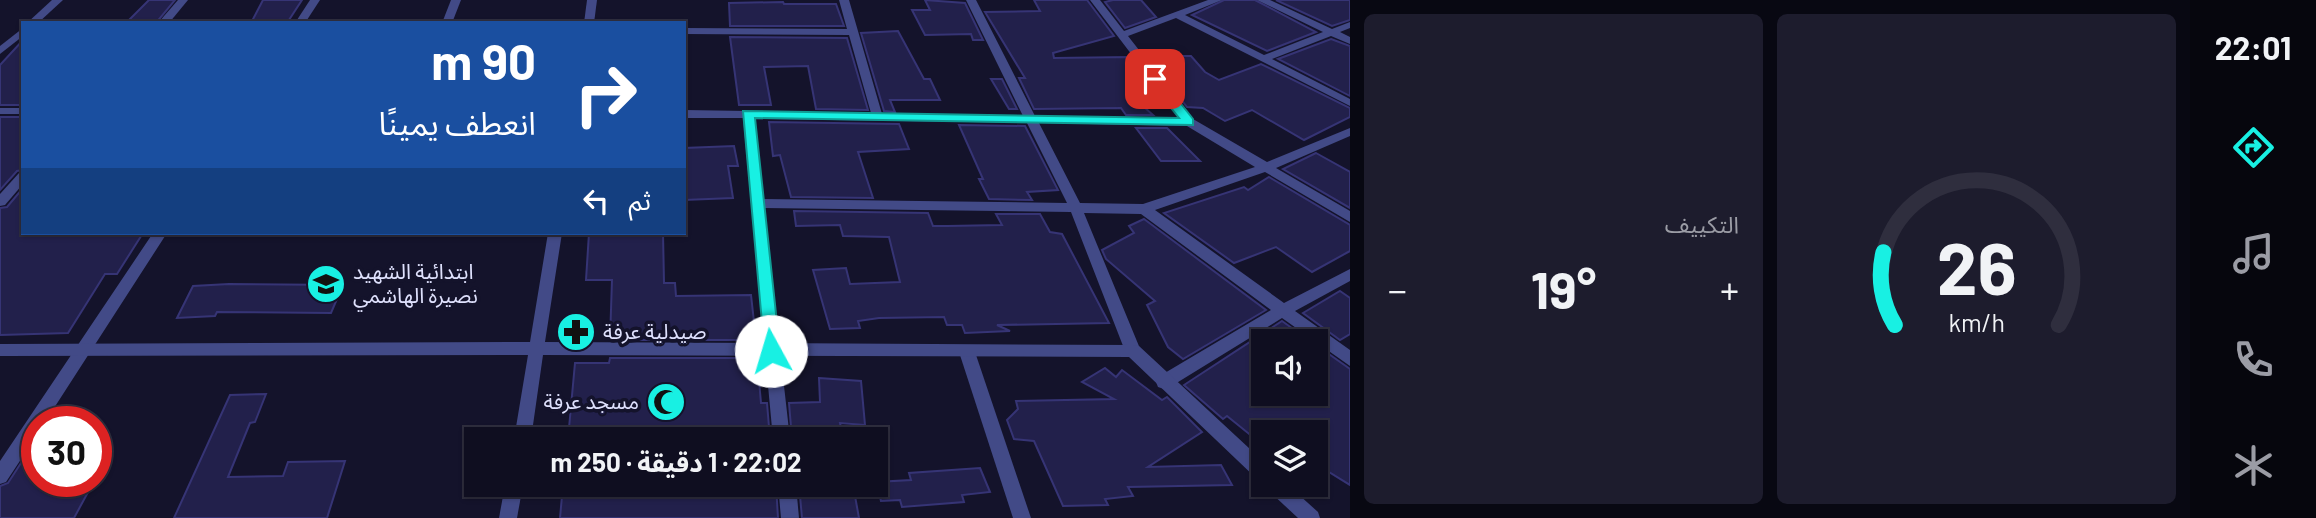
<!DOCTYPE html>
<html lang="ar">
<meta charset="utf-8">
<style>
:root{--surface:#0f0e20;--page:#1d1c2d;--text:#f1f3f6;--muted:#9b9ca5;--line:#2f2e3e;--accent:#18f0e3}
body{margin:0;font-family:Barlow,"Noto Sans Arabic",sans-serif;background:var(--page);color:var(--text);direction:rtl;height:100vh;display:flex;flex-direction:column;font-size:26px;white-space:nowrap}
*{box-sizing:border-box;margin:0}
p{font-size:23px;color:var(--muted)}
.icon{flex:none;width:38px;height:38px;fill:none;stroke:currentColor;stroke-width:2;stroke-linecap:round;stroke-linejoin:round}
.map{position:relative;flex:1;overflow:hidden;direction:ltr}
.details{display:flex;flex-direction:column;gap:14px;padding:14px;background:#080812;width:840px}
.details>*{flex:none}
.guide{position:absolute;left:21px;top:21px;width:665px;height:214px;border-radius:0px;box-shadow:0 2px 5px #0004,0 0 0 2px var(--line);direction:rtl;background:#1a4fa0;color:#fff;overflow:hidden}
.fabs{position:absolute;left:1251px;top:329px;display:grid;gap:14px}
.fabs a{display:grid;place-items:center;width:77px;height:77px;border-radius:0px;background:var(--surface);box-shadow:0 2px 5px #0004,0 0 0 2px var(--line);font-size:35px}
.speed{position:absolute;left:21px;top:406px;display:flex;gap:14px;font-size:35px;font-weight:700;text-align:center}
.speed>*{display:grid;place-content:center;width:91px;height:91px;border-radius:50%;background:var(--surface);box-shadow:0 2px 5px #0004,0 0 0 2px var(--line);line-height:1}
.speed .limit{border:10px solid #d22;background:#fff;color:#111}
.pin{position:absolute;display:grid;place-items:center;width:60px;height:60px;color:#fff;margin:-30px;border-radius:14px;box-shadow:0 4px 10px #0006}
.me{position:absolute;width:77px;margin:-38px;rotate:354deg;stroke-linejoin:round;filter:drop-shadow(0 0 5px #0008)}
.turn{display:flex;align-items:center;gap:24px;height:147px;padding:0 35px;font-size:32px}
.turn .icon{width:91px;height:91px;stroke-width:2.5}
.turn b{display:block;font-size:49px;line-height:60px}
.then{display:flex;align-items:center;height:66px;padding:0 35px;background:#0003;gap:14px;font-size:26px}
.big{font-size:52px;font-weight:700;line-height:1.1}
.details .widget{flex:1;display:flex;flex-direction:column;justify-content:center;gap:10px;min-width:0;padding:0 24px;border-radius:10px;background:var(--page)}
.details .dial{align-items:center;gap:0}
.dial svg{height:182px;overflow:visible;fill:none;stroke:var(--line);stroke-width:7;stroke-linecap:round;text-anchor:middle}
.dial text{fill:var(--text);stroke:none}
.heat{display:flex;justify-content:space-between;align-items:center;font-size:38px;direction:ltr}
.details .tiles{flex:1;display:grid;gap:14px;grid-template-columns:repeat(2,1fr)}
.trip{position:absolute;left:464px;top:427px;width:424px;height:70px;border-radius:0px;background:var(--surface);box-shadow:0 2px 5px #0004,0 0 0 2px var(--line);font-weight:700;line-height:70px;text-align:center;direction:rtl}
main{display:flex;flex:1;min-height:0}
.menu{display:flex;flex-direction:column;width:126px;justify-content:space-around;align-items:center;background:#06060d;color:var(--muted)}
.menu .icon{width:49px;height:49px}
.menu .current{color:var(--accent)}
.menu b{font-size:32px;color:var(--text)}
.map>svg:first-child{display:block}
.building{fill:#22204b;stroke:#363475;stroke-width:2}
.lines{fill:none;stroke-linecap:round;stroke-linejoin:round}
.minor{fill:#424a87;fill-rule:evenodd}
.tertiary{fill:#424a87;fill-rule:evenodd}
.route{fill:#18f0e3;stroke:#109c94;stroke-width:2}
.labels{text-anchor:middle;stroke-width:7;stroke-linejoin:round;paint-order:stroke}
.poi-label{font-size:21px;fill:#dfe1fd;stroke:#14132b;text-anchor:start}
</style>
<main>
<nav class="menu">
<b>22:01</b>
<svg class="icon current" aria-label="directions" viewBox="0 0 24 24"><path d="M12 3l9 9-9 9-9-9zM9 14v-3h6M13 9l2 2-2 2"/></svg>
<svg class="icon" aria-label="music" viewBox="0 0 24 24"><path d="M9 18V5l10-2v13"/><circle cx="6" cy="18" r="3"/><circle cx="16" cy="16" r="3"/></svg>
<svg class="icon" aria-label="phone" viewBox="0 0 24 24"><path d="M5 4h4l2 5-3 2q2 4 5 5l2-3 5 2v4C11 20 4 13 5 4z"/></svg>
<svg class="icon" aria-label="climate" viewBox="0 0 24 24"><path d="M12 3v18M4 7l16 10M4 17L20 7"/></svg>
</nav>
<section class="details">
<div class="tiles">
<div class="widget dial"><svg viewBox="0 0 100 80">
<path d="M14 69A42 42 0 1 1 86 69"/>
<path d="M14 69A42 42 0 0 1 9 37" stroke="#18f0e3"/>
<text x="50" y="56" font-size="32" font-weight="700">26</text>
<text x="50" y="72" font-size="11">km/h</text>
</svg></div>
<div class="widget"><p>التكييف</p>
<div class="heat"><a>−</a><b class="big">19°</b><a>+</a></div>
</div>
</div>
</section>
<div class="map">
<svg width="1350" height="518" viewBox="0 0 1350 518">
<rect width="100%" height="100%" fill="#14132b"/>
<g class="building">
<path d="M149,0H175L156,23H126Z"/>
<path d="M263,0H302L287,23H251Z"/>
<path d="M925,0L965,3L983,40H973L971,34L925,35L912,10H930Z"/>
<path d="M1034,0H1087L1114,36L1053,53L1054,58L1130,57L1169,107H1144L1153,115H1126L1121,108L1034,109L1019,78H1025L985,12L1040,11Z"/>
<path d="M1113,0H1141L1156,17L1125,28L1105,2Z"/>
<path d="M1224,0H1255L1316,32L1267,51L1192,15Z"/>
<path d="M1276,0H1350V20L1332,26Z"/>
<path d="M783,2L784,4H836L844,26H730L729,3Z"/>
<path d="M898,31L924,79H930L940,100H890L895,112L884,111L861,33Z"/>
<path d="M730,37L847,38L868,110L816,109L808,66L764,67L771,105H739Z"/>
<path d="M1331,39L1350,46V96L1278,59Z"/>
<path d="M23,40V105H0V65Z"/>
<path d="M1147,56H1191L1205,72L1219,80L1261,64L1350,108V117L1304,140L1252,110L1225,121L1203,108L1187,107Z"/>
<path d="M991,79H1002L1017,109H1009Z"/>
<path d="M0,117H23V170L17,171L0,190Z"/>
<path d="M769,122L899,124L909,149L858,152L873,198L791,197L780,155L773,156Z"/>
<path d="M959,125L1025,126L1058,190L1027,192L1032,200L989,199L979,179H983Z"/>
<path d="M1136,128H1167L1200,161H1161Z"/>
<path d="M734,146L738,166H728L733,198L684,200V148Z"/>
<path d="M1316,153L1350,172V208L1283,169Z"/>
<path d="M1269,177L1350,225V251L1312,272L1276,247L1234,263L1164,213L1244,187L1248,190Z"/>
<path d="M23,188V233H143L117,274H105L68,333L0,335V208L7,207Z"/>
<path d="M794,211L928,213L933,226H947L1002,225L996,214H1040L1050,232L1062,234L1109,323L997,325L1010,331L965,333L962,325H947L944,317L879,318L858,321L860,328L830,329L813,270L846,268L850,284L900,282L889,237L843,236L840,225L796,226Z"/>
<path d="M1144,219L1266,310L1183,359L1168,347L1147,305L1155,301L1106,259L1102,250L1134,233L1129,226Z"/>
<path d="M589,233H663L664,283H675L676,296L751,295L756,340H610L612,280H586Z"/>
<path d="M229,284L343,285L331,313L217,312L215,316L177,318L193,286Z"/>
<path d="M1340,291L1350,298V334L1340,340L1303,313Z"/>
<path d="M1282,321L1310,341H1264V394H1316V345L1350,369V485L1316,464V432H1264V446L1227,416L1223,419L1184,385Z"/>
<path d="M610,358H757L761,403H767L770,439H568L575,363H609Z"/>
<path d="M1105,368L1116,377L1122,370L1162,400L1167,397L1202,432L1148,467L1221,465L1232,485L1128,487L1133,496L1105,499L1108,505L1063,506L1034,441L1014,439L1007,420L1018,409L1016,401L1114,399L1082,382Z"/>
<path d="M819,378L861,381L865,425L840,423L843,439H792L789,403L820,402Z"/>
<path d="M266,394L255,422L250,423L228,477L283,476L288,462L345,461L327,518H174L230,395Z"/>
<path d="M21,463H37V481L93,483L74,518H0V486L8,483Z"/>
<path d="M980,468L990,492L962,495L964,502L902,507L900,500L881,501L876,482L911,480L909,473Z"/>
<path d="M563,485H776L778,518H560Z"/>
<path d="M799,485H853L859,518H802Z"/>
</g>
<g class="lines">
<g class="minor">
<path d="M52,0H63L38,23H27Z"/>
<path d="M178,0H188L169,23H158Z"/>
<path d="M310,0H320L305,23H295Z"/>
<path d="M451,0H461L452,23H442Z"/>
<path d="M839,0H849L882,114L1023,116L966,0H976L1035,116L1180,118L1090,0H1100L1124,31L1208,0H1222L1185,15L1264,55L1323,32L1257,0H1270L1332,29L1350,22V28L1340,32L1350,37V44L1331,36L1272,59L1350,99V106L1176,18L1128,36L1193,119L1267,162L1350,128V136L1276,168L1350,211V222L1265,172L1155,210L1284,303L1350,269V281L1295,311L1350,350V366L1282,318L1170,387L1164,389L1158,387L1156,382L1158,377L1271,310L1141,214L1084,213L1141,351L1139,356L1133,357L1127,356L1125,351L1071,212L764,208L790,439H773L743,118H684V110L871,113L849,35L684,34V28L847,29ZM754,119L1027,123L1067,203L763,199ZM1039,123L1187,126L1255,167L1143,204L1080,203Z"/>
<path d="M23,28V36L0,54V46Z"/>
<rect x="0" y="108" width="23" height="6"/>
<path d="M23,172V184L5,205L0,206V194L19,173Z"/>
<path d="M153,233H167L45,422H37V435L6,482L0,484V461Z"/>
<path d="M967,346L973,347L975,352L1031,518H1013L959,352L961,347Z"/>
<path d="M778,485H796L799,518H781Z"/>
</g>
<g class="tertiary">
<path d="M587,0H597L594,23H584Z"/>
<path d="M548,233H562L545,342L1133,345L1139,346L1264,462V482L1258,480L1129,357L543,355L531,439H514L528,355L0,356V344L530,342Z"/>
<path d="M505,485H523L517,518H499Z"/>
<path d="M1266,485H1288L1318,512L1320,518H1298L1269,491Z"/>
</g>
</g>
<path class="route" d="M1150,76H1159L1193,119V125L755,118L780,351L771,359L765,356L743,111L1179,118L1148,79Z"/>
<defs>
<symbol id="school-disc" viewBox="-11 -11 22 22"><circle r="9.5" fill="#18f0e3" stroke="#14132b"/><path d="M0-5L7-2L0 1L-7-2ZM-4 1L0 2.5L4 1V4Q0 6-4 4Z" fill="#111"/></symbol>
<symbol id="pharmacy-disc" viewBox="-11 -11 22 22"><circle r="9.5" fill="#18f0e3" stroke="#14132b"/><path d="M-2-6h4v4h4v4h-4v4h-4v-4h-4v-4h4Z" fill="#111"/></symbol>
<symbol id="mosque-disc" viewBox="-11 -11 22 22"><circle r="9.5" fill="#18f0e3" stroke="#14132b"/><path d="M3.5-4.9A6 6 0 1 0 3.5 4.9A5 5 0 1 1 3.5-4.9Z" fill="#111"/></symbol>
</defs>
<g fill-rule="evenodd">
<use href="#school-disc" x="304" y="262" width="44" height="44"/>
<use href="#pharmacy-disc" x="554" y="310" width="44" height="44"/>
<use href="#mosque-disc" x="644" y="380" width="44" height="44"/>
</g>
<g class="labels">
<g class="poi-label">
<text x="353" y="279">ابتدائية الشهيد<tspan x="353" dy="24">نصيرة الهاشمي</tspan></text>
<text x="603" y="339">صيدلية عرفة</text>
<text x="639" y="409" text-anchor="end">مسجد عرفة</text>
</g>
</g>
</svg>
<div class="fabs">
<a><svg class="icon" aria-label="sound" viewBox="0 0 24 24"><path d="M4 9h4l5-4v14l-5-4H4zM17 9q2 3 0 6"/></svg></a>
<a><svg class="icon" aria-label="layers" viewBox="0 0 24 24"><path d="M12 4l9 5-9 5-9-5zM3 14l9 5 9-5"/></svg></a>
</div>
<div class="speed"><div class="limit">30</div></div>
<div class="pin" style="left:1155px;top:79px;background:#d93025"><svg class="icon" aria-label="arrive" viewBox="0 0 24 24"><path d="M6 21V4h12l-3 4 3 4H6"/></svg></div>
<svg class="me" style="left:771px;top:351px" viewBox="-20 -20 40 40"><circle r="19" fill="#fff"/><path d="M0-13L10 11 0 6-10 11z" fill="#18f0e3"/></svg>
<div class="trip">22:02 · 1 دقيقة · 250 m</div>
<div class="guide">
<div class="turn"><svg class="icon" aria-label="right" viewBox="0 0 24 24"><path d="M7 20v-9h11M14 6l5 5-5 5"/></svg><div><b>90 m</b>انعطف يمينًا</div></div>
<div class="then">ثم<svg class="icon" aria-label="left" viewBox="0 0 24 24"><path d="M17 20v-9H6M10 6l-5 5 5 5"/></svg></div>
</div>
</div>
</main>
